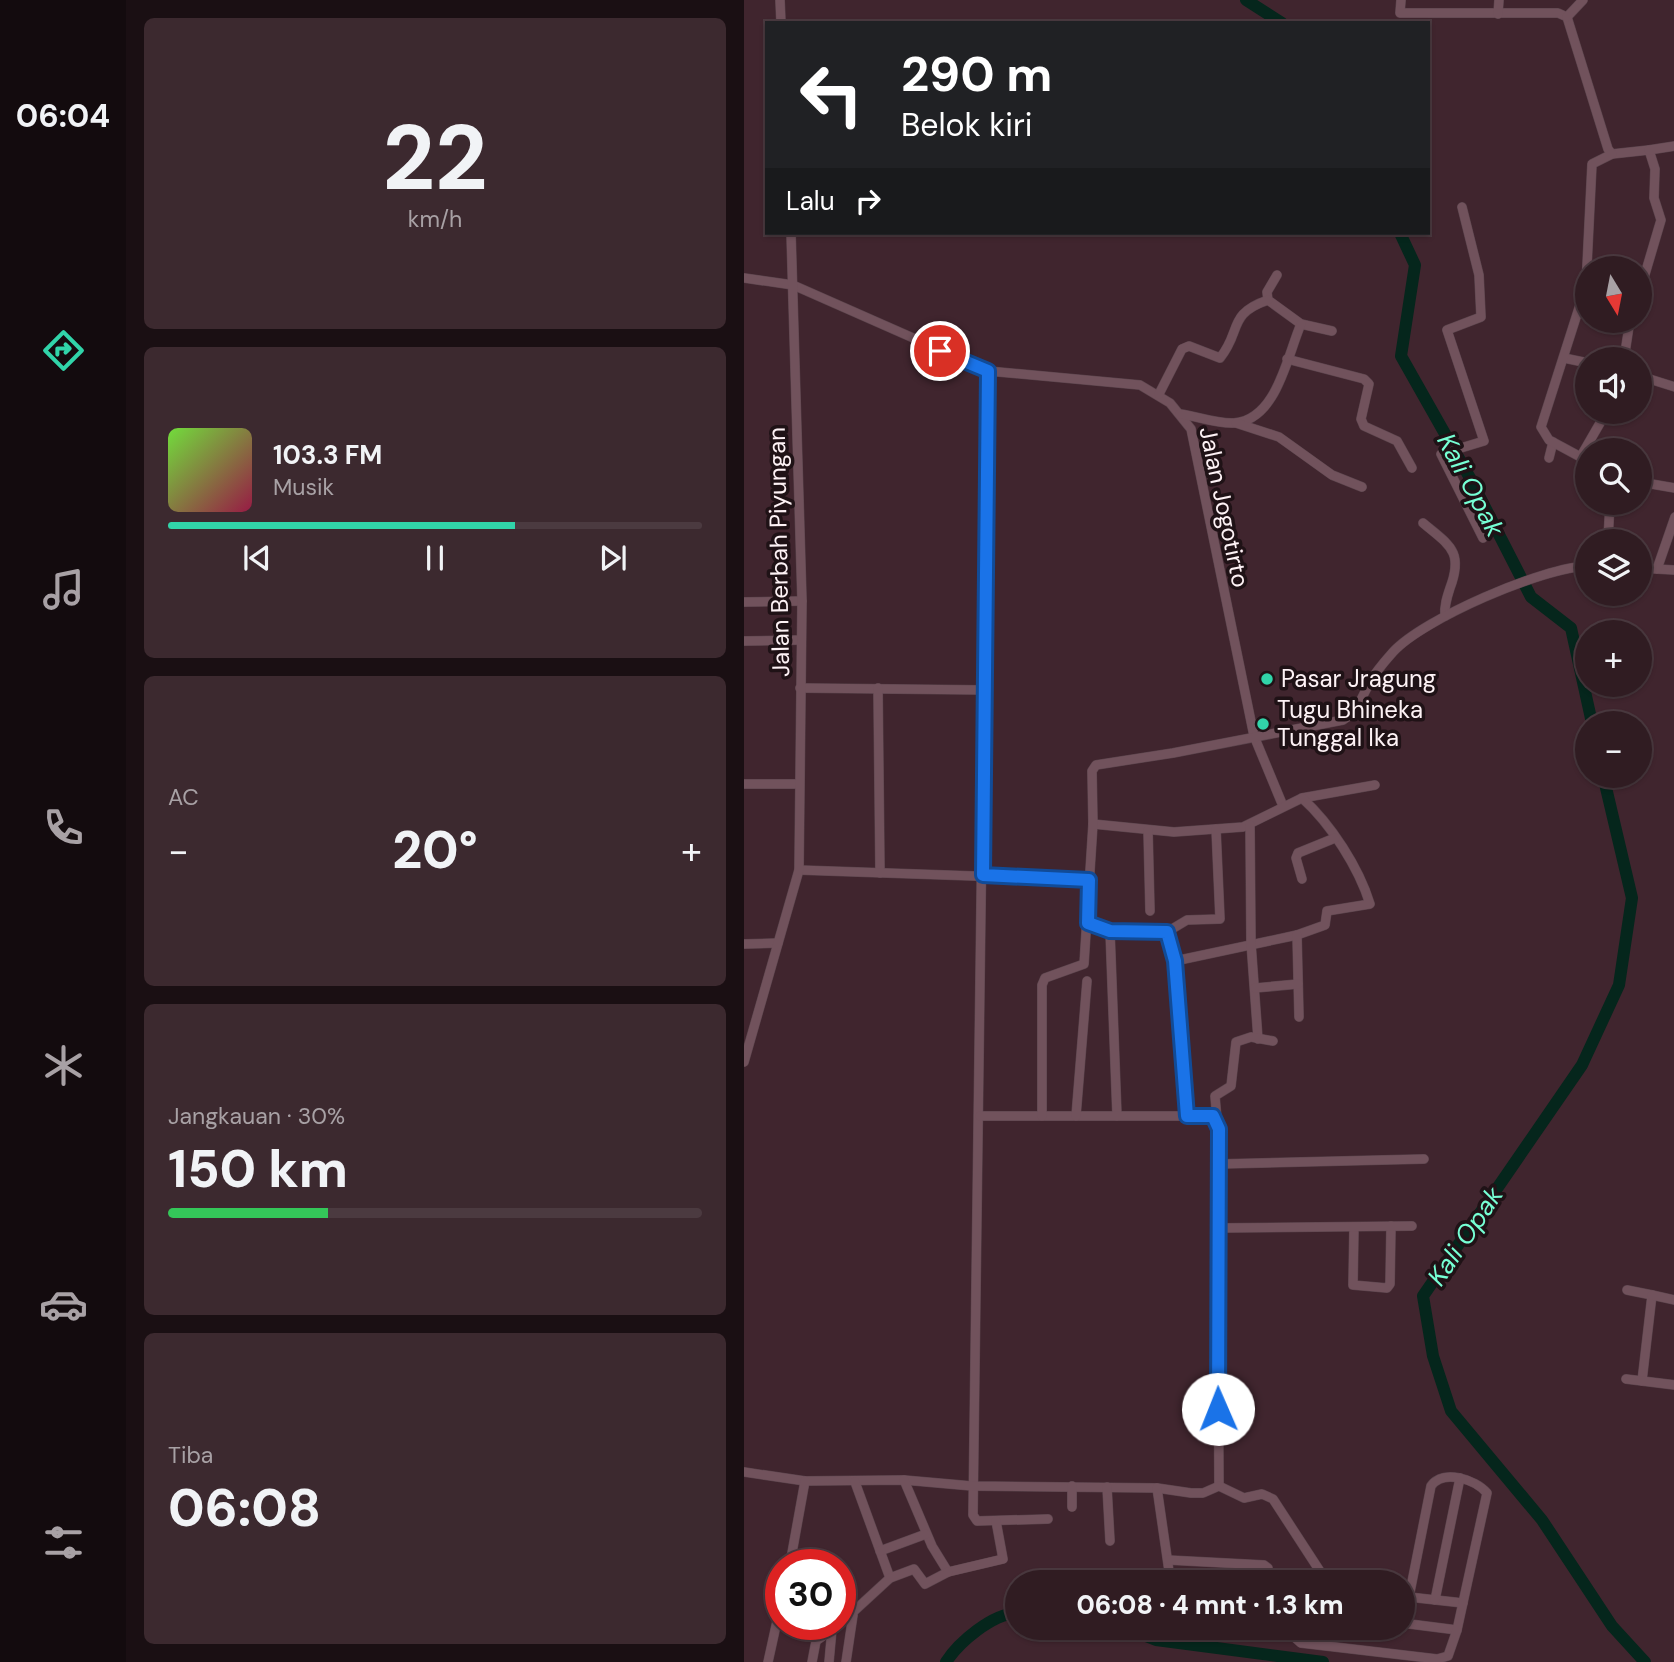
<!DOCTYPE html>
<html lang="id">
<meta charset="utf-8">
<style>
:root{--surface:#301c22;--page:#3c292f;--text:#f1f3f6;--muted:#a8a1a5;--line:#4b3a40;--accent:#31d4a9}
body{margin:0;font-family:"DM Sans",sans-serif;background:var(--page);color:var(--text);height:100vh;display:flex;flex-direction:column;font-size:26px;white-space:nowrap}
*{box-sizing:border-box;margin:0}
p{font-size:23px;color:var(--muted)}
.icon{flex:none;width:38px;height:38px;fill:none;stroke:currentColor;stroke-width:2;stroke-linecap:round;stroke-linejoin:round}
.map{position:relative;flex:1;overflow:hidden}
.side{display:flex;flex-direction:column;gap:18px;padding:18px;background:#1a0f13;width:618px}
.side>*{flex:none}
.hud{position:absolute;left:21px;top:21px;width:665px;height:214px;border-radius:0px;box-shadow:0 2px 5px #0004,0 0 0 2px var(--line);background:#202124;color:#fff;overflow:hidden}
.needle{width:46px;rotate:170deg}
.tools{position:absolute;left:831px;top:256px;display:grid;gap:14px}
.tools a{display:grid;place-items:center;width:77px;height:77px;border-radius:50%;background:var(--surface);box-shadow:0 2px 5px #0004,0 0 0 2px var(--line);font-size:35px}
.speed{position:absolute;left:21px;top:1549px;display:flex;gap:14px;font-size:35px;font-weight:700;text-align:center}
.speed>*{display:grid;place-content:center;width:91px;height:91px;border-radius:50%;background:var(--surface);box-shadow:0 2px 5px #0004,0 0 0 2px var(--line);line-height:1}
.speed .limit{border:10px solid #d22;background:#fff;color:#111}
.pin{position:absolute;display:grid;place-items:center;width:60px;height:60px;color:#fff;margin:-30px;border:4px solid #fff;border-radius:50%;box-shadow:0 2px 7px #0007}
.me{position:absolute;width:77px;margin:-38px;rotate:359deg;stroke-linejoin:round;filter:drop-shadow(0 0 5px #0008)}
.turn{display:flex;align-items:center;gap:24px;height:147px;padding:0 21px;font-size:32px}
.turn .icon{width:91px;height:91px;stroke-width:2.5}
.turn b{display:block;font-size:49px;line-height:60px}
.then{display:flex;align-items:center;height:66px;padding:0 21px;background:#0003;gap:14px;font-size:26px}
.big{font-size:52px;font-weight:800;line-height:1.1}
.side .widget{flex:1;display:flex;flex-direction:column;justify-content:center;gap:10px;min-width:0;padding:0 24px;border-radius:10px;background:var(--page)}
.side .dial{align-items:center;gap:0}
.dial b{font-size:91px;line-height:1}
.song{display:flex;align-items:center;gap:21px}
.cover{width:84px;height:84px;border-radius:10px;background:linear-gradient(135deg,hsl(100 70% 55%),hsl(340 70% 35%))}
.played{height:7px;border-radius:4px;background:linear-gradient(90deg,var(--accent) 65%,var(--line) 65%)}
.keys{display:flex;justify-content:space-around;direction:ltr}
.heat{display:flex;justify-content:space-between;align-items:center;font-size:38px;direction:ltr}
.charge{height:10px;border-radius:5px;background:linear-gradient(90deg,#34c759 30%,var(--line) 0)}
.trip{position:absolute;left:261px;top:1570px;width:410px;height:70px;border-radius:35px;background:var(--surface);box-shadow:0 2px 5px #0004,0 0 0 2px var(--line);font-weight:800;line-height:70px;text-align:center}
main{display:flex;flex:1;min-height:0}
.dock{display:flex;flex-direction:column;width:126px;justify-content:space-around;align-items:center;background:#130b0e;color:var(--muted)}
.dock .icon{width:49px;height:49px}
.dock .selected{color:var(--accent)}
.dock b{font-size:32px;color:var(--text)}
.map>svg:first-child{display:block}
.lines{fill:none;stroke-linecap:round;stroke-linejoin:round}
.river{stroke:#05261c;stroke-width:12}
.minor-casing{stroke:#5a444c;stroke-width:10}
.minor{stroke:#71525c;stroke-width:9}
.route-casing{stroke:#114b97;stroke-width:18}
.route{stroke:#1a73e8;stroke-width:12}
.poi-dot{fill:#31d4a9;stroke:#1f1216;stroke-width:2.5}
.labels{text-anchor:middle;stroke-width:7;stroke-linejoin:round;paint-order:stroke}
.street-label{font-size:24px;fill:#fdf2f5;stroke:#1f1216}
.poi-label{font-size:24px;fill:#fdf2f5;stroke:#1f1216;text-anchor:start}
.water-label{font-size:26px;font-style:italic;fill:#76ffd4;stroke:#1f1216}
</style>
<main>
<nav class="dock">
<b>06:04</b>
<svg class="icon selected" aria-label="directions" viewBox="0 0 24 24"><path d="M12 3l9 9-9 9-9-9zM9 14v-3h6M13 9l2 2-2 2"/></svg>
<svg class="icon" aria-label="music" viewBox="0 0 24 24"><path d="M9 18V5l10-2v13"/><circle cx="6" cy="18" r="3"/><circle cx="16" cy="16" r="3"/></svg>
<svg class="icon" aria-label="phone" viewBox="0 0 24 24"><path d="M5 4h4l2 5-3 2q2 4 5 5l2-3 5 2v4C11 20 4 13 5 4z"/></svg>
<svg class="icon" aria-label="climate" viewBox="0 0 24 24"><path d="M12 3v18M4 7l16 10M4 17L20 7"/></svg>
<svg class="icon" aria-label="car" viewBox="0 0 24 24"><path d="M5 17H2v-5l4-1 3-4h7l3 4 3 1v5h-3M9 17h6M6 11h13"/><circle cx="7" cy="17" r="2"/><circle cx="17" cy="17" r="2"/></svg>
<svg class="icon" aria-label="filters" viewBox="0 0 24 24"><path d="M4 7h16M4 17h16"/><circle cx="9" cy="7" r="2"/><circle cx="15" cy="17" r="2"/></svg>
</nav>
<section class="side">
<div class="widget dial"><b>22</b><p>km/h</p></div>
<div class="widget">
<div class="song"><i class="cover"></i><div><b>103.3 FM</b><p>Musik</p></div></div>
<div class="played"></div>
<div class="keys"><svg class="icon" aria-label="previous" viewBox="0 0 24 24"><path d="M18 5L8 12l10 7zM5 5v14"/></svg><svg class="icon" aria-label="pause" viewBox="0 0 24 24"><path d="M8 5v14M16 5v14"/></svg><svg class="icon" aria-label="next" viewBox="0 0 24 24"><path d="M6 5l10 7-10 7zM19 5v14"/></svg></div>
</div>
<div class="widget"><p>AC</p>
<div class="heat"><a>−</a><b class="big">20°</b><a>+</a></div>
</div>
<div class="widget"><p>Jangkauan · 30%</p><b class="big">150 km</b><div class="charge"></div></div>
<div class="widget"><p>Tiba</p><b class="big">06:08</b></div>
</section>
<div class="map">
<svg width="931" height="1662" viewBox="0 0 931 1662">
<rect width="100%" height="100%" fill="#40252e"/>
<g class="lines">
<g class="river">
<path d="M502,0L538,23"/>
<path d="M656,233L671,265L657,356L726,478L787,597L827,628L848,723"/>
<path d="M859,775L888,898L875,985L838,1065L679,1296L689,1356L707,1411L798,1520L868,1626L901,1662"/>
<path d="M381,1628L412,1640L579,1662"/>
<path d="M202,1662C215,1642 248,1614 273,1613"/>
</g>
<defs>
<g id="minor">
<path d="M36,0L37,23"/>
<path d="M657,0L656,13H814L823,17L864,149L868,154L905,150L911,169L910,198L917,220L896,291"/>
<path d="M754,14L755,0"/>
<path d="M823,17L839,0"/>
<path d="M905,150L931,146"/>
<path d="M718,207L735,275L737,317L703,330L740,441L697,454L739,538"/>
<path d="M533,275L523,292L524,300L557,324L588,331"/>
<path d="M0,278L49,285L244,371L396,385L426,403L447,429L510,736L539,806"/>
<path d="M820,358L844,363"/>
<path d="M543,359L620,379L625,384L617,419L620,426L653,441L668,468"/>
<path d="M880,359L886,320"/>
<path d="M244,371L229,1515L233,1521L304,1519"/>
<path d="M896,376L931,387"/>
<path d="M415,394L438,349L445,346L476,358C498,331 483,314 524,300"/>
<path d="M436,414C453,416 472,424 490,423C533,420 543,356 557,324"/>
<path d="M492,423L535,437L588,475L618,487"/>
<path d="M837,456L863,411"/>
<path d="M805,458L809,442"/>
<path d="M844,461L805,440L797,427L842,286L848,164L868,154"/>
<path d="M896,482L931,488"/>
<path d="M679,523C705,545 720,551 706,588C703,597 700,606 701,616"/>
<path d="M864,541L866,502"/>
<path d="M896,568L931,570"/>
<path d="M913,569L931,517"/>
<path d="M0,602L58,601"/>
<path d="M0,641L57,640"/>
<path d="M56,688L242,690"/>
<path d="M134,688L136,873"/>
<path d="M0,784H55"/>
<path d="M558,798L631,785"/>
<path d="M349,824L430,832L499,827L558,798C587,824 615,868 626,904L583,911L581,925L553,935L431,961"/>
<path d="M506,825L507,943L514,1039"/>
<path d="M404,830L406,911"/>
<path d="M55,870L345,880"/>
<path d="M558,879L552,858L554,853L591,838"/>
<path d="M344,923L366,931L423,932L431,961L443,1116"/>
<path d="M366,931L373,1116"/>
<path d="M423,932L443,920L476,919L472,829"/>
<path d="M553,935L555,1017"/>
<path d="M0,944L34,943"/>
<path d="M511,988L554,984"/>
<path d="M0,1062L55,870L58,601L47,233"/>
<path d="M236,1116H460L473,1120L475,1486"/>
<path d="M298,1116V985L301,978L340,964L349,824L348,771L352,765L429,753L599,720C615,710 617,698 626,682C632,671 641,661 649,652C679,619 799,567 844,566"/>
<path d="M332,1116L343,981"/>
<path d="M473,1120L471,1096L487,1086L492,1042L507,1037L529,1041"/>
<path d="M475,1164L680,1159"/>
<path d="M610,1227L609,1285L643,1288L646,1284L647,1226"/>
<path d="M475,1228L668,1226"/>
<path d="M883,1290L908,1295L898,1381"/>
<path d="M908,1295L931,1300"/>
<path d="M882,1379L931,1385"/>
<path d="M0,1472L61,1481L160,1480L228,1486L413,1488L447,1493H459L475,1486L500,1498L518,1494L529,1499L583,1582"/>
<path d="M160,1480L188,1546L204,1572L259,1559L252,1521"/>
<path d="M111,1482L146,1578"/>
<path d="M363,1487L366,1541"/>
<path d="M413,1488L426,1578L429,1582"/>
<path d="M328,1507V1486"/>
<path d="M136,1551L182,1534"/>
<path d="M424,1560L520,1565L524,1568V1582"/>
<path d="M46,1564L61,1481"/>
<path d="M549,1582H583"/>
<path d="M665,1597L719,1603"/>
<path d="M691,1600L716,1478"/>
<path d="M658,1623L713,1630"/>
<path d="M96,1624L146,1578L170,1569L181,1584L204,1572"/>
<path d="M547,1628L549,1636L557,1643L693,1659L704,1656L713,1630L743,1493C731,1479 699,1469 687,1486L665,1597L658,1611"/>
<path d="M24,1662L37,1603"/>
<path d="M68,1662L72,1641L96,1624"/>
<path d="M85,1662L88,1629"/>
<path d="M102,1662L109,1615"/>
</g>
</defs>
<use href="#minor" class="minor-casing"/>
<use href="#minor" class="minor"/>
</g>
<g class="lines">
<defs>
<path id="route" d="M196,351L244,371L239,875L345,880L344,923L366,931L423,932L431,961L443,1116H469L475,1129L474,1409"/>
</defs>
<use href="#route" class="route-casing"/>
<use href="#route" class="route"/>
</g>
<g class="poi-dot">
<circle cx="523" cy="679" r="7"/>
<circle cx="519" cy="724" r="7"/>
</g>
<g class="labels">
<g class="street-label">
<text transform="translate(480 507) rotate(78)" y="8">Jalan Jogotirto</text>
<text transform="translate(35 552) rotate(-91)" y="8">Jalan Berbah Piyungan</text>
</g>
<g class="poi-label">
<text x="537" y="687">Pasar Jragung</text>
<text x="533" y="718">Tugu Bhineka<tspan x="533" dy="28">Tunggal Ika</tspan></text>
</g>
<g class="water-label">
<text transform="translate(727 485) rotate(62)" y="9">Kali Opak</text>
<text transform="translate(721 1236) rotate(-56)" y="9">Kali Opak</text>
</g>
</g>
</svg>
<div class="tools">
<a><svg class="needle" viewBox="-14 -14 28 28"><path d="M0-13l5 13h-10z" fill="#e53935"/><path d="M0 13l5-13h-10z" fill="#a8a1a5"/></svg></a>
<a><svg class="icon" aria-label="sound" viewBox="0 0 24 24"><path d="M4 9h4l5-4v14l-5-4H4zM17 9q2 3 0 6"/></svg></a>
<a><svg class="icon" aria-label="search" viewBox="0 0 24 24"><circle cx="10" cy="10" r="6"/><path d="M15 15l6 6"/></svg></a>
<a><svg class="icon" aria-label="layers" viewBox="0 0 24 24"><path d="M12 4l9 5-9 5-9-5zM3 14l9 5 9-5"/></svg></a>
<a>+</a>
<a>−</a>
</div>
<div class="speed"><div class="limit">30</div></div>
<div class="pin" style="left:196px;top:351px;background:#d93025"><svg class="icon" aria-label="arrive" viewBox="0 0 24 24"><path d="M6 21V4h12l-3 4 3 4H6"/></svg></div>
<svg class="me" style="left:474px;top:1409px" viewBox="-20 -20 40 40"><circle r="19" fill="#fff"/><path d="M0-13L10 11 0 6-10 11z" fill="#1a73e8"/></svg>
<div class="trip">06:08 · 4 mnt · 1.3 km</div>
<div class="hud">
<div class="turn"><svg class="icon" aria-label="left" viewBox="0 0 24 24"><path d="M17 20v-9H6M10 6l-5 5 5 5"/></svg><div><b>290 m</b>Belok kiri</div></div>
<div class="then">Lalu<svg class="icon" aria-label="right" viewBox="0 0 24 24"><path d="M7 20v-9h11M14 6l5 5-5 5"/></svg></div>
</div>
</div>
</main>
